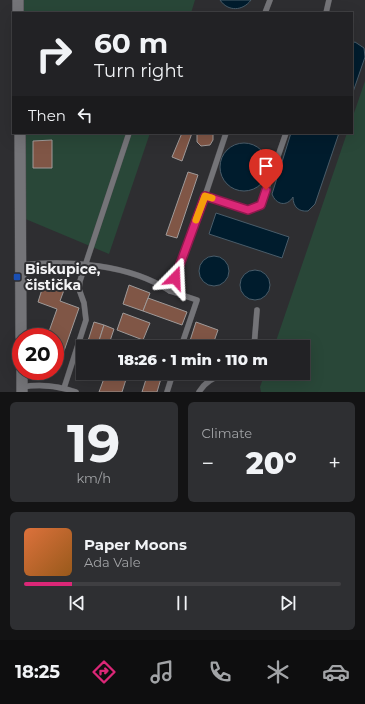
<!DOCTYPE html>
<meta charset="utf-8">
<style>
:root{--surface:#222225;--page:#2e2f32;--text:#f1f3f6;--muted:#a2a4a7;--line:#3f3f42;--accent:#db2777}
body{margin:0;font-family:Montserrat,sans-serif;background:var(--page);color:var(--text);height:100vh;display:flex;flex-direction:column;font-size:15px;white-space:nowrap}
*{box-sizing:border-box;margin:0}
p{font-size:13px;color:var(--muted)}
.icon{flex:none;width:22px;height:22px;fill:none;stroke:currentColor;stroke-width:2;stroke-linecap:round;stroke-linejoin:round}
.map{position:relative;height:392px;overflow:hidden}
.drawer{display:flex;flex-direction:column;gap:10px;padding:10px;background:#131314;flex:1}
.drawer>*{flex:none}
.guide{position:absolute;left:12px;top:12px;width:341px;height:122px;border-radius:0px;box-shadow:0 4px 16px #0002,0 0 0 1px var(--line);background:#222225;color:var(--text);overflow:hidden}
.speed{position:absolute;left:12px;top:328px;display:flex;gap:8px;font-size:20px;font-weight:700;text-align:center}
.speed>*{display:grid;place-content:center;width:52px;height:52px;border-radius:50%;background:var(--surface);box-shadow:0 4px 16px #0002,0 0 0 1px var(--line);line-height:1}
.speed .limit{border:6px solid #d22;background:#fff;color:#111}
.pin{position:absolute;display:grid;place-items:center;width:34px;height:34px;color:#fff;margin:-41px -17px;border-radius:50% 50% 50% 0;rotate:-45deg;box-shadow:0 0 4px #0007}
.pin .icon{rotate:45deg}
.me{position:absolute;width:44px;margin:-22px;rotate:21deg;stroke-linejoin:round;filter:drop-shadow(0 0 3px #0008)}
.turn{display:flex;align-items:center;gap:14px;height:84px;padding:0 16px;font-size:18px}
.turn .icon{width:52px;height:52px;stroke-width:2.5}
.turn b{display:block;font-size:28px;line-height:34px}
.then{display:flex;align-items:center;height:38px;padding:0 16px;background:#0003;gap:8px;font-size:15px}
.big{font-size:30px;font-weight:800;line-height:1.1}
.drawer .card{flex:1;display:flex;flex-direction:column;justify-content:center;gap:6px;min-width:0;padding:0 14px;border-radius:6px;background:var(--page)}
.drawer .dial{align-items:center;gap:0}
.dial b{font-size:52px;line-height:1}
.song{display:flex;align-items:center;gap:12px}
.cover{width:48px;height:48px;border-radius:6px;background:linear-gradient(135deg,hsl(20 70% 55%),hsl(30 70% 35%))}
.played{height:4px;border-radius:2px;background:linear-gradient(90deg,var(--accent) 15%,var(--line) 15%)}
.keys{display:flex;justify-content:space-around;direction:ltr}
.heat{display:flex;justify-content:space-between;align-items:center;font-size:22px;direction:ltr}
.drawer .tiles{flex:1;display:grid;gap:10px;grid-template-columns:1fr 1fr}
.card:last-child{grid-column:span 2}
.trip{position:absolute;left:76px;top:340px;width:234px;height:40px;border-radius:0px;background:var(--surface);box-shadow:0 4px 16px #0002,0 0 0 1px var(--line);font-weight:800;line-height:40px;text-align:center}
.tabs{display:flex;height:64px;justify-content:space-around;align-items:center;background:#0e0e0f;color:var(--muted)}
.tabs .icon{width:28px;height:28px}
.tabs .active{color:var(--accent)}
.tabs b{font-size:18px;color:var(--text)}
.map>svg:first-child{display:block}
.green{fill:#294738}
.water{fill:#001c2d;stroke:#495c69}
.building{fill:#805646;stroke:#9f9a99}
.lines{fill:none;stroke-linecap:round;stroke-linejoin:round}
.service-casing{stroke:#4b4b4e;stroke-width:6}
.tertiary-casing{stroke:#4b4b4e;stroke-width:12}
.service{stroke:#747478;stroke-width:5.5}
.tertiary{stroke:#747478;stroke-width:11}
.route-casing{stroke:#8e194d;stroke-width:10}
.route{stroke:#db2777;stroke-width:7}
.slow{stroke:#f59e0b;stroke-width:7}
.transit-dot{fill:#1a4fb4;stroke:#2e2e31;stroke-width:1.5}
.labels{text-anchor:middle;stroke-width:4;stroke-linejoin:round;paint-order:stroke}
.poi-label{font-size:14px;font-weight:bold;fill:#f2f2f4;stroke:#2e2e31;text-anchor:start}
</style>
<div class="map">
<svg width="365" height="392" viewBox="0 0 365 392">
<rect width="100%" height="100%" fill="#2e2e31"/>
<g class="green">
<path d="M18,0H195L191,13H19Z"/>
<path d="M365,81V392H261L260,387L265,373H303V347H274L347,133H352V119Z"/>
<path d="M17,133H150L109,254L16,215Z"/>
</g>
<g class="water">
<path d="M220,0H251C243,11 228,12 220,0Z"/>
<path d="M355,42L364,48L365,57L352,95V43Z"/>
<path d="M291,133H339L315,204L308,211C299,212 293,207 293,197C287,207 276,205 272,194Z"/>
<circle cx="244" cy="167" r="24"/>
<path d="M216,213L289,237L282,258L209,234Z"/>
<circle cx="214" cy="271" r="15"/>
<circle cx="255" cy="285" r="15"/>
</g>
<g class="building">
<path d="M182,133H192L182,161L172,157Z"/>
<path d="M213,133V140L210,145L201,146L197,142V133Z"/>
<path d="M52,140V168H33V141Z"/>
<path d="M188,172L198,175L177,238L166,235Z"/>
<path d="M44,283L64,290L60,301L79,308L57,371L55,370V337H47L57,309L38,302Z"/>
<path d="M129,285L150,293L143,311L123,304Z"/>
<path d="M148,298L187,312L182,325L143,311Z"/>
<path d="M123,313L150,323L143,340L117,330Z"/>
<path d="M94,322L104,325L97,347H86Z"/>
<path d="M196,322L218,330L212,347H188Z"/>
<path d="M104,325L114,329L108,347H97Z"/>
<path d="M106,373H128L122,392H99Z"/>
<path d="M148,373L162,375L157,392H142Z"/>
</g>
<g class="lines">
<defs>
<g id="service">
<path d="M265,13L270,0"/>
<path d="M326,13L329,0"/>
<path d="M205,196L248,210L261,205L286,133"/>
<path d="M21,265C69,260 129,264 170,291L205,196L226,133"/>
<path d="M170,291L197,300L181,347"/>
<path d="M254,347L257,310"/>
<path d="M22,387C40,384 59,386 76,392"/>
<path d="M64,388L86,320L84,303L79,289L80,281L129,133"/>
<path d="M167,392L173,373"/>
<path d="M199,392C212,371 230,375 251,378V373"/>
</g>
<g id="tertiary">
<path d="M18,0V13"/>
<path d="M20,133L21,337"/>
<path d="M22,371V392"/>
</g>
</defs>
<use href="#service" class="service-casing"/>
<use href="#tertiary" class="tertiary-casing"/>
<use href="#service" class="service"/>
<use href="#tertiary" class="tertiary"/>
</g>
<g class="lines">
<defs>
<path id="route" d="M175,278L205,196L248,210L261,205L266,190"/>
</defs>
<use href="#route" class="route-casing"/>
<use href="#route" class="route"/>
<path class="slow" d="M196,220L205,196L212,198"/>
</g>
<rect class="transit-dot" x="13" y="273" width="8" height="8" rx="2"/>
<g class="labels">
<g class="poi-label">
<text x="25" y="274">Biskupice,<tspan x="25" dy="16">čistička</tspan></text>
</g>
</g>
</svg>
<div class="speed"><div class="limit">20</div></div>
<div class="pin" style="left:266px;top:190px;background:#d93025"><svg class="icon" aria-label="arrive" viewBox="0 0 24 24"><path d="M6 21V4h12l-3 4 3 4H6"/></svg></div>
<svg class="me" style="left:175px;top:278px" viewBox="-20 -20 40 40"><path d="M0-17L14 15 0 8-14 15z" fill="#db2777" stroke="#fff" stroke-width="4"/></svg>
<div class="trip">18:26 · 1 min · 110 m</div>
<div class="guide">
<div class="turn"><svg class="icon" aria-label="right" viewBox="0 0 24 24"><path d="M7 20v-9h11M14 6l5 5-5 5"/></svg><div><b>60 m</b>Turn right</div></div>
<div class="then">Then<svg class="icon" aria-label="left" viewBox="0 0 24 24"><path d="M17 20v-9H6M10 6l-5 5 5 5"/></svg></div>
</div>
</div>
<section class="drawer">
<div class="tiles">
<div class="card dial"><b>19</b><p>km/h</p></div>
<div class="card"><p>Climate</p>
<div class="heat"><a>−</a><b class="big">20°</b><a>+</a></div>
</div>
<div class="card">
<div class="song"><i class="cover"></i><div><b>Paper Moons</b><p>Ada Vale</p></div></div>
<div class="played"></div>
<div class="keys"><svg class="icon" aria-label="previous" viewBox="0 0 24 24"><path d="M18 5L8 12l10 7zM5 5v14"/></svg><svg class="icon" aria-label="pause" viewBox="0 0 24 24"><path d="M8 5v14M16 5v14"/></svg><svg class="icon" aria-label="next" viewBox="0 0 24 24"><path d="M6 5l10 7-10 7zM19 5v14"/></svg></div>
</div>
</div>
</section>
<nav class="tabs">
<b>18:25</b>
<svg class="icon active" aria-label="directions" viewBox="0 0 24 24"><path d="M12 3l9 9-9 9-9-9zM9 14v-3h6M13 9l2 2-2 2"/></svg>
<svg class="icon" aria-label="music" viewBox="0 0 24 24"><path d="M9 18V5l10-2v13"/><circle cx="6" cy="18" r="3"/><circle cx="16" cy="16" r="3"/></svg>
<svg class="icon" aria-label="phone" viewBox="0 0 24 24"><path d="M5 4h4l2 5-3 2q2 4 5 5l2-3 5 2v4C11 20 4 13 5 4z"/></svg>
<svg class="icon" aria-label="climate" viewBox="0 0 24 24"><path d="M12 3v18M4 7l16 10M4 17L20 7"/></svg>
<svg class="icon" aria-label="car" viewBox="0 0 24 24"><path d="M5 17H2v-5l4-1 3-4h7l3 4 3 1v5h-3M9 17h6M6 11h13"/><circle cx="7" cy="17" r="2"/><circle cx="17" cy="17" r="2"/></svg>
</nav>
